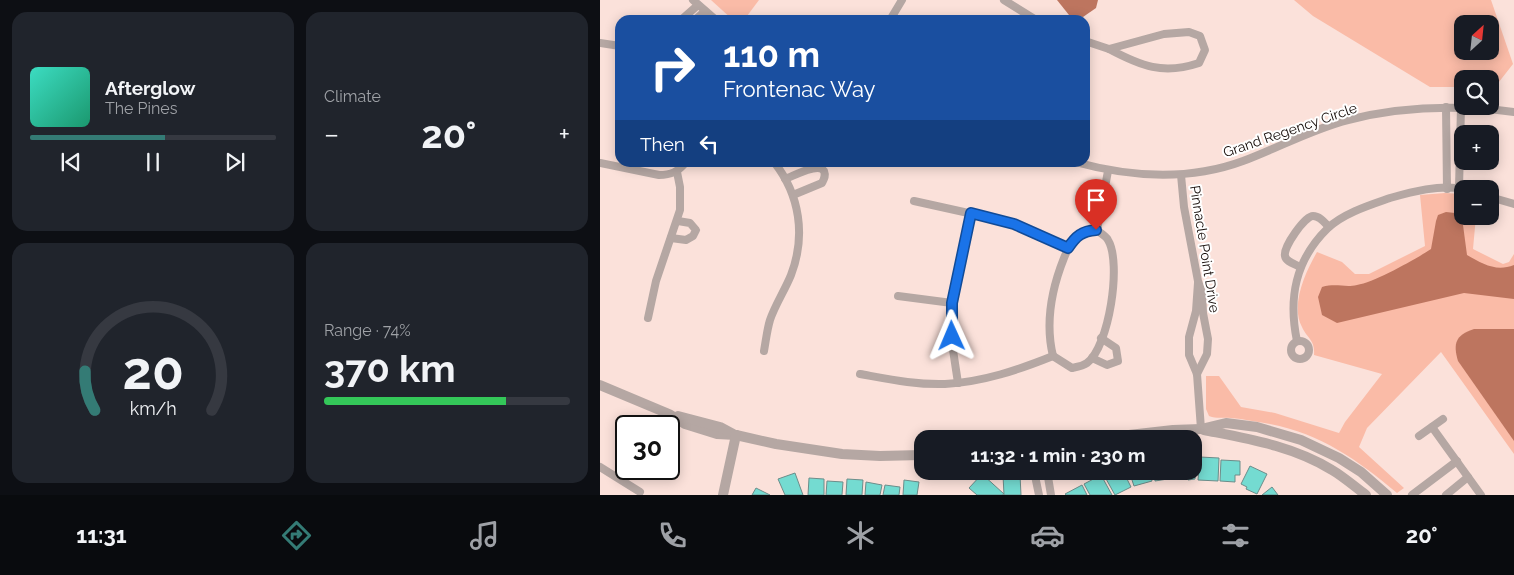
<!DOCTYPE html>
<meta charset="utf-8">
<style>
:root{--surface:#171b24;--page:#20242c;--text:#f1f3f6;--muted:#9ea1a6;--line:#363941;--accent:#347b75}
body{margin:0;font-family:Raleway,sans-serif;background:var(--page);color:var(--text);height:100vh;display:flex;flex-direction:column;font-size:19px;white-space:nowrap}
*{box-sizing:border-box;margin:0}
p{font-size:16px;color:var(--muted)}
.icon{flex:none;width:28px;height:28px;fill:none;stroke:currentColor;stroke-width:2;stroke-linecap:round;stroke-linejoin:round}
.map{position:relative;flex:1;overflow:hidden}
.drawer{display:flex;flex-direction:column;gap:12px;padding:12px;background:#0d0f14;width:600px}
.drawer>*{flex:none}
.guide{position:absolute;left:15px;top:15px;width:475px;height:152px;border-radius:15px;box-shadow:0 2px 12px #0003;background:#1a4fa0;color:#fff;overflow:hidden}
.needle{width:32px;rotate:27deg}
.tools{position:absolute;left:854px;top:15px;display:grid;gap:10px}
.tools a{display:grid;place-items:center;width:45px;height:45px;border-radius:10px;background:var(--surface);box-shadow:0 2px 12px #0003;font-size:25px}
.speed{position:absolute;left:15px;top:415px;display:flex;gap:10px;font-size:25px;font-weight:700;text-align:center}
.speed>*{display:grid;place-content:center;width:65px;height:65px;border-radius:50%;background:var(--surface);box-shadow:0 2px 12px #0003;line-height:1}
.speed .limit{border:2px solid #111;border-radius:8px;background:#fff;color:#111}
.pin{position:absolute;display:grid;place-items:center;width:42px;height:42px;color:#fff;margin:-51px -21px;border-radius:50% 50% 50% 0;rotate:-45deg;box-shadow:0 0 5px #0007}
.pin .icon{rotate:45deg}
.me{position:absolute;width:55px;margin:-28px;rotate:359deg;stroke-linejoin:round;filter:drop-shadow(0 0 4px #0008)}
.turn{display:flex;align-items:center;gap:18px;height:105px;padding:0 25px;font-size:22px}
.turn .icon{width:65px;height:65px;stroke-width:2.5}
.turn b{display:block;font-size:35px;line-height:42px}
.then{display:flex;align-items:center;height:48px;padding:0 25px;background:#0003;gap:10px;font-size:19px}
.big{font-size:38px;font-weight:700;line-height:1.1}
.drawer .tile{flex:1;display:flex;flex-direction:column;justify-content:center;gap:8px;min-width:0;padding:0 18px;border-radius:15px;background:var(--page)}
.drawer .dial{align-items:center;gap:0}
.dial svg{height:130px;overflow:visible;fill:none;stroke:var(--line);stroke-width:7;stroke-linecap:round;text-anchor:middle}
.dial text{fill:var(--text);stroke:none}
.song{display:flex;align-items:center;gap:15px}
.cover{width:60px;height:60px;border-radius:8px;background:linear-gradient(135deg,hsl(170 70% 55%),hsl(160 70% 35%))}
.played{height:5px;border-radius:2px;background:linear-gradient(90deg,var(--accent) 55%,var(--line) 55%)}
.keys{display:flex;justify-content:space-around;direction:ltr}
.heat{display:flex;justify-content:space-between;align-items:center;font-size:28px;direction:ltr}
.charge{height:8px;border-radius:4px;background:linear-gradient(90deg,#34c759 74%,var(--line) 0)}
.drawer .tiles{flex:1;display:grid;gap:12px;grid-template-columns:repeat(2,1fr)}
.trip{position:absolute;left:314px;top:430px;width:288px;height:50px;border-radius:15px;background:var(--surface);box-shadow:0 2px 12px #0003;font-weight:700;line-height:50px;text-align:center}
.tabs{display:flex;height:80px;justify-content:space-around;align-items:center;background:#090b0e;color:var(--muted)}
.tabs .icon{width:35px;height:35px}
.tabs .on{color:var(--accent)}
.tabs b{font-size:22px;color:var(--text)}
main{display:flex;flex:1;min-height:0}
.map>svg:first-child{display:block}
.green{fill:#fabba7;fill-rule:evenodd}
.water{fill:#bd755f}
.building{fill:#74dbd1;stroke:#6c8d8a}
.lines{fill:none;stroke-linecap:round;stroke-linejoin:round}
.minor{stroke:#b5a7a3;stroke-width:8}
.tertiary{stroke:#b5a7a3;stroke-width:10}
.route-casing{stroke:#114b97;stroke-width:12}
.route{stroke:#1a73e8;stroke-width:9}
.labels{text-anchor:middle;stroke-width:4;stroke-linejoin:round;paint-order:stroke}
.street-label{font-size:14px;fill:#140a07;stroke:#fff}
</style>
<main>
<section class="drawer">
<div class="tiles">
<div class="tile">
<div class="song"><i class="cover"></i><div><b>Afterglow</b><p>The Pines</p></div></div>
<div class="played"></div>
<div class="keys"><svg class="icon" aria-label="previous" viewBox="0 0 24 24"><path d="M18 5L8 12l10 7zM5 5v14"/></svg><svg class="icon" aria-label="pause" viewBox="0 0 24 24"><path d="M8 5v14M16 5v14"/></svg><svg class="icon" aria-label="next" viewBox="0 0 24 24"><path d="M6 5l10 7-10 7zM19 5v14"/></svg></div>
</div>
<div class="tile"><p>Climate</p>
<div class="heat"><a>−</a><b class="big">20°</b><a>+</a></div>
</div>
<div class="tile dial"><svg viewBox="0 0 100 80">
<path d="M14 69A42 42 0 1 1 86 69"/>
<path d="M14 69A42 42 0 0 1 8 45" stroke="#347b75"/>
<text x="50" y="56" font-size="32" font-weight="700">20</text>
<text x="50" y="72" font-size="11">km/h</text>
</svg></div>
<div class="tile"><p>Range · 74%</p><b class="big">370 km</b><div class="charge"></div></div>
</div>
</section>
<div class="map">
<svg width="914" height="495" viewBox="0 0 914 495">
<rect width="100%" height="100%" fill="#fbe1da"/>
<g class="green">
<path d="M111,0H159L144,20H133Z"/>
<path d="M694,0H891L913,64L895,87H890V79H862V87H830L713,16ZM862,24H890V51H862Z"/>
<path d="M845,193L862,194V216H876L873,249L903,264L909,262L914,254V454L841,352L767,428L759,447L804,488L797,493C758,460 721,434 670,424C657,422 644,419 631,418C623,417 617,419 609,416L606,409V376H619L641,407L675,413L739,433L745,422L782,374L714,355C715,339 708,340 702,327C690,305 706,271 717,252L742,262L755,274H769L825,246L820,195Z"/>
</g>
<g class="water">
<path d="M457,0H498L496,8L483,17L469,15Z"/>
<path d="M846,212L855,213L863,225L867,255C883,264 896,272 914,265V299L864,293L737,323L722,315L718,297L722,287C737,283 745,288 757,285C775,282 816,259 831,249L836,221L838,215Z"/>
<path d="M874,329H914V441L858,361C853,344 855,335 874,329Z"/>
</g>
<g class="building">
<path d="M592,454H595V479L588,480V471H592Z"/>
<path d="M600,457L619,458L618,481L598,480Z"/>
<path d="M621,460L640,461V475H635V482L620,481Z"/>
<path d="M650,466L667,474L657,494L646,489L647,487L641,484Z"/>
<path d="M516,471H523L531,487L515,495L505,477Z"/>
<path d="M529,471H549L552,481L534,486Z"/>
<path d="M554,471H573L574,478L555,481Z"/>
<path d="M195,473L203,495H185L178,479Z"/>
<path d="M382,474L404,494L402,495H377L369,488Z"/>
<path d="M403,475H420L421,495H404Z"/>
<path d="M501,475L512,495H490L484,484Z"/>
<path d="M209,478L224,479V495H208Z"/>
<path d="M247,479L263,480L262,495H246Z"/>
<path d="M304,480L319,482L317,495H303Z"/>
<path d="M227,481L243,482L242,495H226Z"/>
<path d="M266,482L282,485L280,495H265Z"/>
<path d="M285,485L300,487L299,495H283Z"/>
<path d="M482,485L487,495H466L465,494Z"/>
<path d="M672,487L678,495H662Z"/>
<path d="M156,488L170,495H152Z"/>
</g>
<g class="lines">
<g class="minor">
<path d="M93,0L116,20"/>
<path d="M404,0L436,20"/>
<path d="M81,20L98,5"/>
<path d="M95,20L105,11"/>
<path d="M290,20L302,0"/>
<path d="M589,32L600,36L605,50L599,63C563,75 541,66 509,49L564,34Z"/>
<path d="M485,41L509,49"/>
<path d="M0,43L20,46"/>
<path d="M846,107L847,189"/>
<path d="M475,162C530,177 589,181 643,161C678,148 712,129 748,120C803,106 858,105 914,112"/>
<path d="M0,163L59,175C71,175 78,172 86,162"/>
<path d="M581,175L584,207L598,281L602,293L603,313L608,339L607,354L597,374"/>
<path d="M185,179C194,176 218,162 224,171C226,176 224,179 222,183L193,195"/>
<path d="M859,188L861,107"/>
<path d="M890,197L914,204"/>
<path d="M314,201L400,220L426,229L468,248"/>
<path d="M497,230L508,171"/>
<path d="M71,238L86,240L93,236L96,230L90,223L78,221"/>
<path d="M700,267C695,264 686,262 685,256C683,247 705,216 713,216C720,216 725,223 729,227"/>
<path d="M598,283L596,311L589,337V355L597,374L601,429"/>
<path d="M298,296L352,303"/>
<path d="M48,318L56,281L80,210V187L77,172"/>
<path d="M697,341C688,298 695,260 728,228C744,213 770,205 790,198C811,192 841,184 862,189"/>
<circle cx="700" cy="350" r="9"/>
<path d="M164,351C166,340 167,330 170,320C175,305 185,290 191,275C206,236 200,195 174,162"/>
<path d="M453,356L472,368C477,367 483,366 487,363C509,347 522,263 508,240C506,236 500,233 497,230"/>
<path d="M453,356C445,323 452,288 464,258C468,248 474,235 485,231C488,230 493,230 497,230"/>
<path d="M492,358L507,365L518,361L516,348L501,338"/>
<path d="M260,374C288,379 316,385 345,384C383,382 418,370 453,356"/>
<path d="M358,383L353,350L352,303L371,213"/>
<path d="M832,427L881,495"/>
<path d="M819,436L843,419"/>
<path d="M0,467L40,492"/>
<path d="M434,471L439,495"/>
<path d="M447,471L451,495"/>
<path d="M812,495L857,461"/>
<path d="M846,495L868,477"/>
</g>
<g class="tertiary">
<path d="M0,385L69,414L85,424L117,434L136,435L176,444L242,454L280,456L322,455"/>
<path d="M78,416L120,427L133,434"/>
<path d="M604,430C649,439 693,446 732,470C744,477 755,487 766,495"/>
<path d="M494,439L573,430L601,429L626,423L657,427L701,440L739,458L761,472L787,495"/>
<path d="M123,495L136,435"/>
</g>
</g>
<g class="lines">
<defs>
<path id="route" d="M352,336V303L371,213L414,224L468,248C476,236 482,231 496,230"/>
</defs>
<use href="#route" class="route-casing"/>
<use href="#route" class="route"/>
</g>
<g class="labels">
<g class="street-label">
<text transform="translate(690 130) rotate(-19)" y="5">Grand Regency Circle</text>
<text transform="translate(605 249) rotate(81)" y="5">Pinnacle Point Drive</text>
</g>
</g>
</svg>
<div class="tools">
<a><svg class="needle" viewBox="-14 -14 28 28"><path d="M0-13l5 13h-10z" fill="#e53935"/><path d="M0 13l5-13h-10z" fill="#9ea1a6"/></svg></a>
<a><svg class="icon" aria-label="search" viewBox="0 0 24 24"><circle cx="10" cy="10" r="6"/><path d="M15 15l6 6"/></svg></a>
<a>+</a>
<a>−</a>
</div>
<div class="speed"><div class="limit">30</div></div>
<div class="pin" style="left:496px;top:230px;background:#d93025"><svg class="icon" aria-label="arrive" viewBox="0 0 24 24"><path d="M6 21V4h12l-3 4 3 4H6"/></svg></div>
<svg class="me" style="left:352px;top:336px" viewBox="-20 -20 40 40"><path d="M0-17L14 15 0 8-14 15z" fill="#1a73e8" stroke="#fff" stroke-width="4"/></svg>
<div class="trip">11:32 · 1 min · 230 m</div>
<div class="guide">
<div class="turn"><svg class="icon" aria-label="right" viewBox="0 0 24 24"><path d="M7 20v-9h11M14 6l5 5-5 5"/></svg><div><b>110 m</b>Frontenac Way</div></div>
<div class="then">Then<svg class="icon" aria-label="left" viewBox="0 0 24 24"><path d="M17 20v-9H6M10 6l-5 5 5 5"/></svg></div>
</div>
</div>
</main>
<nav class="tabs">
<b>11:31</b>
<svg class="icon on" aria-label="directions" viewBox="0 0 24 24"><path d="M12 3l9 9-9 9-9-9zM9 14v-3h6M13 9l2 2-2 2"/></svg>
<svg class="icon" aria-label="music" viewBox="0 0 24 24"><path d="M9 18V5l10-2v13"/><circle cx="6" cy="18" r="3"/><circle cx="16" cy="16" r="3"/></svg>
<svg class="icon" aria-label="phone" viewBox="0 0 24 24"><path d="M5 4h4l2 5-3 2q2 4 5 5l2-3 5 2v4C11 20 4 13 5 4z"/></svg>
<svg class="icon" aria-label="climate" viewBox="0 0 24 24"><path d="M12 3v18M4 7l16 10M4 17L20 7"/></svg>
<svg class="icon" aria-label="car" viewBox="0 0 24 24"><path d="M5 17H2v-5l4-1 3-4h7l3 4 3 1v5h-3M9 17h6M6 11h13"/><circle cx="7" cy="17" r="2"/><circle cx="17" cy="17" r="2"/></svg>
<svg class="icon" aria-label="filters" viewBox="0 0 24 24"><path d="M4 7h16M4 17h16"/><circle cx="9" cy="7" r="2"/><circle cx="15" cy="17" r="2"/></svg>
<b>20°</b>
</nav>
